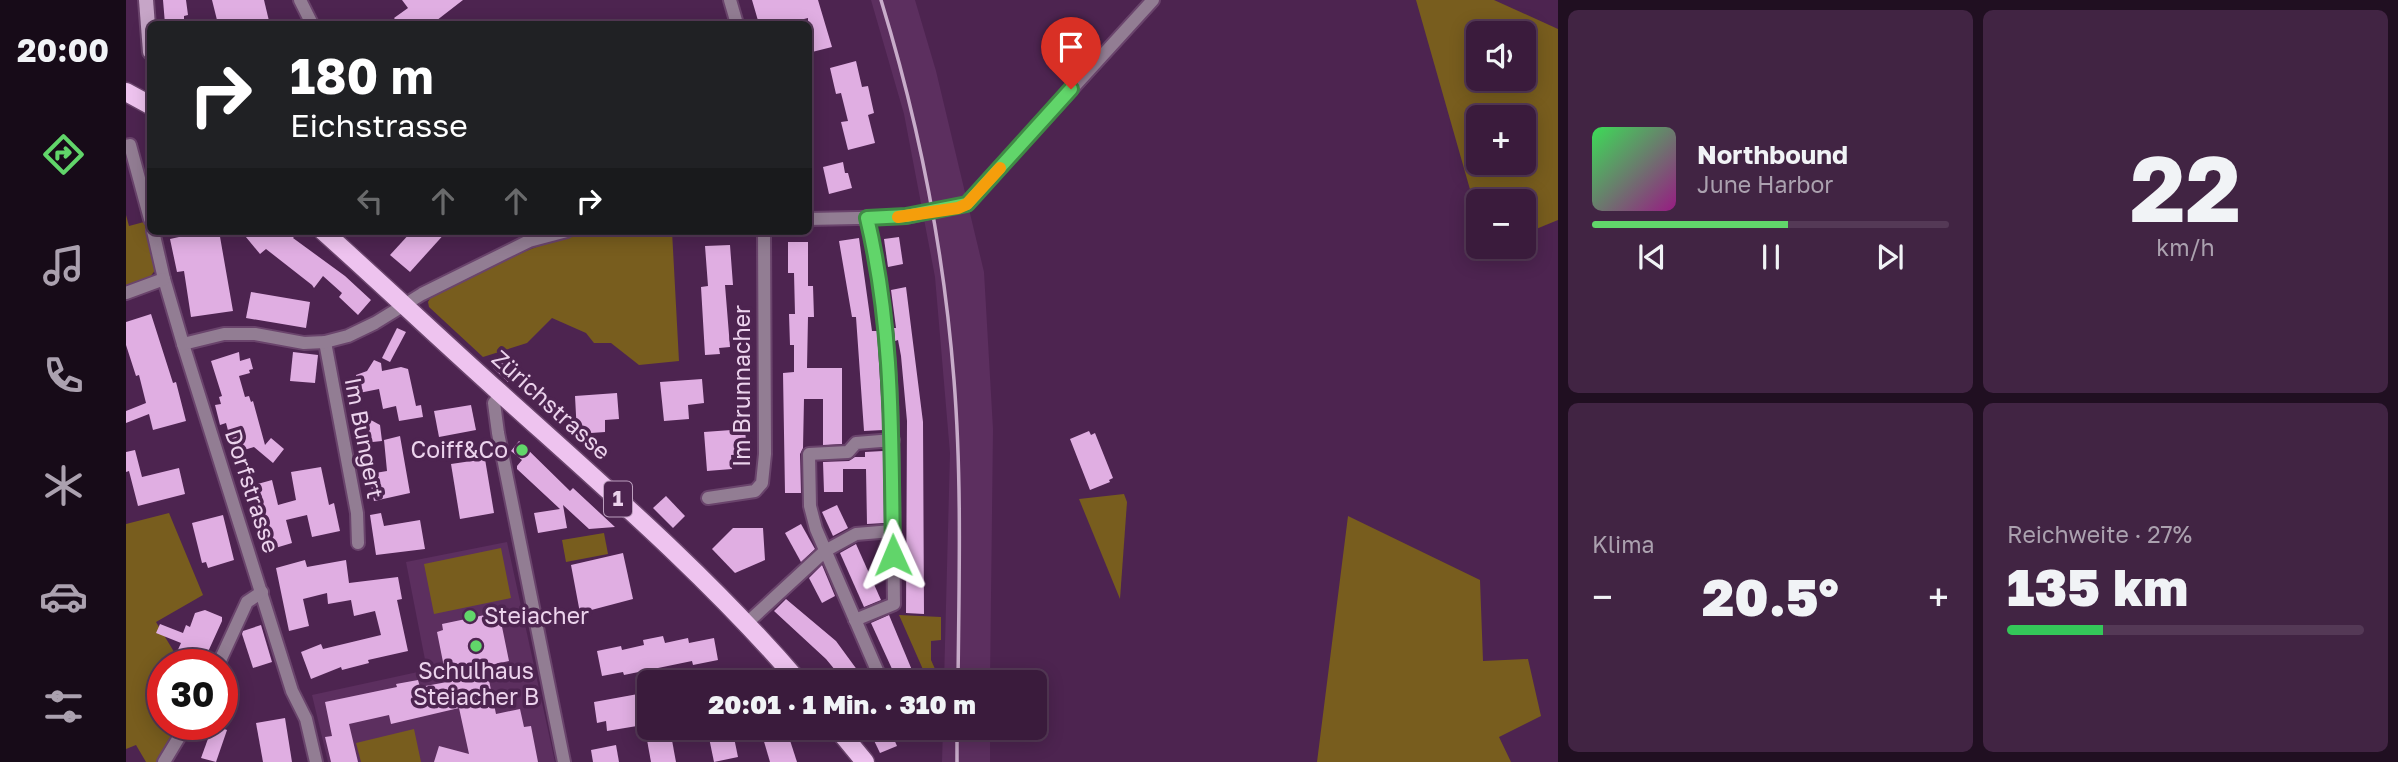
<!DOCTYPE html>
<html lang="de">
<meta charset="utf-8">
<style>
:root{--surface:#3a1b3c;--page:#412443;--text:#f1f3f6;--muted:#aba1af;--line:#543956;--accent:#61d56a}
body{margin:0;font-family:"Golos Text",sans-serif;background:var(--page);color:var(--text);height:100vh;display:flex;flex-direction:column;font-size:26px;white-space:nowrap}
*{box-sizing:border-box;margin:0}
p{font-size:23px;color:var(--muted)}
.icon{flex:none;width:38px;height:38px;fill:none;stroke:currentColor;stroke-width:2;stroke-linecap:round;stroke-linejoin:round}
.map{position:relative;flex:1;overflow:hidden}
.side{display:flex;flex-direction:column;gap:10px;padding:10px;background:#200f21;width:840px}
.side>*{flex:none}
.top-card{position:absolute;left:21px;top:21px;width:665px;height:214px;border-radius:10px;box-shadow:0 4px 18px #0003,0 0 0 2px var(--line);background:#202124;color:#fff;overflow:hidden}
.tools{position:absolute;left:1340px;top:21px;display:grid;gap:14px}
.tools a{display:grid;place-items:center;width:70px;height:70px;border-radius:10px;background:var(--surface);box-shadow:0 4px 18px #0003,0 0 0 2px var(--line);font-size:35px}
.speed{position:absolute;left:21px;top:649px;display:flex;gap:14px;font-size:35px;font-weight:700;text-align:center}
.speed>*{display:grid;place-content:center;width:91px;height:91px;border-radius:50%;background:var(--surface);box-shadow:0 4px 18px #0003,0 0 0 2px var(--line);line-height:1}
.speed .limit{border:10px solid #d22;background:#fff;color:#111}
.pin{position:absolute;display:grid;place-items:center;width:60px;height:60px;color:#fff;margin:-72px -30px;border-radius:50% 50% 50% 0;rotate:-45deg;box-shadow:0 0 7px #0007}
.pin .icon{rotate:45deg}
.me{position:absolute;width:77px;margin:-38px;rotate:359deg;stroke-linejoin:round;filter:drop-shadow(0 0 5px #0008)}
.turn{display:flex;align-items:center;gap:24px;height:147px;padding:0 28px;font-size:32px}
.turn .icon{width:91px;height:91px;stroke-width:2.5}
.turn b{display:block;font-size:49px;line-height:60px}
.lanes{display:flex;align-items:center;height:66px;padding:0 28px;background:#0003;justify-content:center;gap:35px;direction:ltr}
.lanes .off{opacity:.35}
.big{font-size:52px;font-weight:800;line-height:1.1}
.side .widget{flex:1;display:flex;flex-direction:column;justify-content:center;gap:10px;min-width:0;padding:0 24px;border-radius:10px;background:var(--page)}
.side .dial{align-items:center;gap:0}
.dial b{font-size:91px;line-height:1}
.song{display:flex;align-items:center;gap:21px}
.cover{width:84px;height:84px;border-radius:10px;background:linear-gradient(135deg,hsl(130 70% 55%),hsl(310 70% 35%))}
.played{height:7px;border-radius:4px;background:linear-gradient(90deg,var(--accent) 55%,var(--line) 55%)}
.keys{display:flex;justify-content:space-around;direction:ltr}
.heat{display:flex;justify-content:space-between;align-items:center;font-size:38px;direction:ltr}
.charge{height:10px;border-radius:5px;background:linear-gradient(90deg,#34c759 27%,var(--line) 0)}
.side .tiles{flex:1;display:grid;gap:10px;grid-template-columns:repeat(2,1fr)}
.trip{position:absolute;left:511px;top:670px;width:410px;height:70px;border-radius:10px;background:var(--surface);box-shadow:0 4px 18px #0003,0 0 0 2px var(--line);font-weight:800;line-height:70px;text-align:center}
main{display:flex;flex:1;min-height:0}
.dock{display:flex;flex-direction:column;width:126px;justify-content:space-around;align-items:center;background:#170b18;color:var(--muted)}
.dock .icon{width:49px;height:49px}
.dock .current{color:var(--accent)}
.dock b{font-size:32px;color:var(--text)}
.map>svg:first-child{display:block}
.built{fill:#5c2f5f}
.green{fill:#785d1e;fill-rule:evenodd}
.building{fill:#e0aee2}
.lines{fill:none;stroke-linecap:round;stroke-linejoin:round}
.street-casing{stroke:#6a446c;stroke-width:16}
.secondary-casing{stroke:#6a446c;stroke-width:18}
.primary-casing{stroke:#6a446c;stroke-width:21}
.street{stroke:#927d93;stroke-width:12}
.secondary{stroke:#c6a5c7;stroke-width:14}
.primary{stroke:#eec3ef;stroke-width:18}
.rail{stroke:#c8acca;stroke-width:3.5}
.route-casing{stroke:#3f8a45;stroke-width:18}
.route{stroke:#61d56a;stroke-width:12}
.slow{stroke:#f59e0b;stroke-width:12}
.poi-dot{fill:#61d56a;stroke:#4d2450;stroke-width:2.5}
.labels{text-anchor:middle;stroke-width:7;stroke-linejoin:round;paint-order:stroke}
.shield{fill:#4d2450;stroke:#bc9ebe;stroke-width:2}
.shield-label{font-size:21px;font-weight:bold;fill:#ecd3ed}
.street-label{font-size:23px;fill:#ecd3ed;stroke:#4d2450}
.poi-label{font-size:23px;fill:#ecd3ed;stroke:#4d2450;text-anchor:end}
</style>
<main>
<nav class="dock">
<b>20:00</b>
<svg class="icon current" aria-label="directions" viewBox="0 0 24 24"><path d="M12 3l9 9-9 9-9-9zM9 14v-3h6M13 9l2 2-2 2"/></svg>
<svg class="icon" aria-label="music" viewBox="0 0 24 24"><path d="M9 18V5l10-2v13"/><circle cx="6" cy="18" r="3"/><circle cx="16" cy="16" r="3"/></svg>
<svg class="icon" aria-label="phone" viewBox="0 0 24 24"><path d="M5 4h4l2 5-3 2q2 4 5 5l2-3 5 2v4C11 20 4 13 5 4z"/></svg>
<svg class="icon" aria-label="climate" viewBox="0 0 24 24"><path d="M12 3v18M4 7l16 10M4 17L20 7"/></svg>
<svg class="icon" aria-label="car" viewBox="0 0 24 24"><path d="M5 17H2v-5l4-1 3-4h7l3 4 3 1v5h-3M9 17h6M6 11h13"/><circle cx="7" cy="17" r="2"/><circle cx="17" cy="17" r="2"/></svg>
<svg class="icon" aria-label="filters" viewBox="0 0 24 24"><path d="M4 7h16M4 17h16"/><circle cx="9" cy="7" r="2"/><circle cx="15" cy="17" r="2"/></svg>
</nav>
<div class="map">
<svg width="1432" height="762" viewBox="0 0 1432 762">
<rect width="100%" height="100%" fill="#4d2450"/>
<g class="built">
<path d="M745,0H789L810,71L858,272L867,429L864,682H818L824,453L809,277L778,114Z"/>
<path d="M381,542L429,762H202L186,695L301,670L280,562Z"/>
<path d="M817,728H864V762H816Z"/>
</g>
<g class="green">
<path d="M1290,0H1368L1432,29V220L1398,234V201H1353V221ZM1353,33H1398V79H1353ZM1353,117H1398V163H1353Z"/>
<path d="M0,215L3,226L18,222L30,269L24,277L0,286Z"/>
<path d="M546,231L553,361L513,365L485,343H468L460,333L426,318L401,343L357,357L303,307L302,302L306,295C359,269 411,240 471,232C495,229 521,231 546,231Z"/>
<path d="M998,494L1001,502L994,599L953,499Z"/>
<path d="M43,513L77,595L30,622L56,665H37V724L51,725L32,762H20L10,745L0,749V524Z"/>
<path d="M1222,516L1354,580L1357,661L1402,659L1415,716L1373,737L1385,762H1191Z"/>
<path d="M478,533L482,554L440,562L436,540Z"/>
<path d="M375,548L385,598L308,614L298,564Z"/>
<path d="M773,615L815,617V640L805,641V660L809,669L799,674Z"/>
<path d="M288,729L295,762H235L230,743Z"/>
</g>
<g class="building">
<path d="M37,0H60L62,15L58,16V24H39Z"/>
<path d="M86,0H138L143,21L129,24H92Z"/>
<path d="M276,0H337L306,24H273L268,18L282,8Z"/>
<path d="M626,0H692L706,47L682,53V18L658,24H633Z"/>
<path d="M730,61L736,87L742,86L748,113L742,115L749,143L722,150L715,122L722,121L715,93L710,94L704,68Z"/>
<path d="M717,162L719,173H722L726,188L703,194L697,167Z"/>
<path d="M80,231H93L107,311L65,317L58,271L51,272L44,239Z"/>
<path d="M115,231H173L167,238L219,276L245,300L232,315L213,297L216,293L197,276L188,288L186,285L140,249L134,254Z"/>
<path d="M286,231H321L284,272L264,255Z"/>
<path d="M773,237L777,264L762,267L758,239Z"/>
<path d="M733,238L746,331H751L757,430L738,431L730,317H726L713,241Z"/>
<path d="M662,242H682V286H687L688,317H682L681,368H716V444L697,445V399H678L677,448L674,454L675,493H659L657,373L668,372V345H664L663,314H669L668,273H662Z"/>
<path d="M604,245L607,285H599L604,347L593,348L594,354L579,355L575,287L582,286L579,246Z"/>
<path d="M780,287L797,422L798,614L780,613L781,421L775,356L772,340L769,341L768,328H770L765,290Z"/>
<path d="M125,292L184,302L180,328L120,318Z"/>
<path d="M25,314L47,383L50,382L60,421L27,430L23,414L0,423V411L20,403L13,375L10,376L0,345V322Z"/>
<path d="M271,328L280,332L264,362L256,358Z"/>
<path d="M113,352L114,361L124,358L127,369L123,370L124,373L113,376L119,397L123,396L125,402L127,401L139,445L145,438L158,449L147,463L128,447L108,453L100,423L94,425L89,405L95,404L93,397L96,396L85,361Z"/>
<path d="M167,352L192,355L189,383L164,381Z"/>
<path d="M381,353L389,361L387,364L394,370L382,382L367,368Z"/>
<path d="M248,360L255,363L256,371L275,367L282,369L290,406L295,405L297,417L273,421L270,406L257,409L253,389L233,393L230,375L241,371Z"/>
<path d="M576,379L578,403L562,405L563,419L538,421L534,382Z"/>
<path d="M491,393L493,419L479,420V432L451,434L449,396Z"/>
<path d="M345,405L350,430L313,437L308,411Z"/>
<path d="M243,419L254,425L256,441L237,443L234,420Z"/>
<path d="M619,429L621,454L605,455L606,469L581,471L578,432Z"/>
<path d="M963,431L965,435L969,433L987,478L983,480L984,482L964,490L944,439Z"/>
<path d="M274,436L284,493L248,501L243,474L261,471L258,440Z"/>
<path d="M393,441L444,491L447,488L489,527L463,529L437,505L441,528L412,533L408,513L434,509L391,469V466L396,460L385,451Z"/>
<path d="M9,450L16,477L53,468L59,494L12,506L3,471L0,472V452Z"/>
<path d="M757,451L758,523L741,524L740,469H717V492H698L697,462L723,461L729,457H739V452Z"/>
<path d="M359,459L368,513L334,519L325,464Z"/>
<path d="M195,467L203,505L208,503L214,531L186,537L181,515L160,520L166,543L146,549L140,526L132,528L121,487L146,480L152,505L170,500L165,472Z"/>
<path d="M540,496L559,516L547,528L527,508Z"/>
<path d="M711,505L722,528L707,536L696,512Z"/>
<path d="M255,513L258,526L294,520L299,549L250,555L244,515Z"/>
<path d="M97,515L108,560L82,568L80,562L76,563L66,523Z"/>
<path d="M675,524L689,549L675,562L659,533Z"/>
<path d="M607,528H637L639,560L609,573L586,549Z"/>
<path d="M730,544L755,600L738,607L714,553Z"/>
<path d="M497,553L507,599L454,613L445,565Z"/>
<path d="M179,560L181,567L220,560L223,583L272,577L276,599L271,600L282,651L242,660L243,663L216,670L215,667L185,679L175,652L195,644L197,649L255,635L249,611L228,616L225,600L202,604L201,593L177,599L183,626L163,631L150,568Z"/>
<path d="M696,565L709,596L696,603L683,578Z"/>
<path d="M660,599L710,641L740,682H719L700,659L648,611Z"/>
<path d="M79,610L96,617V621L76,665L50,654L55,643L30,633L34,624L57,633L60,625L64,627L69,613Z"/>
<path d="M373,612L383,661L360,666L370,714L394,709L398,727L405,726L412,762H308L313,746L343,754L333,708L265,724L263,715L223,724L232,762H205L199,737L206,736L199,702L271,687L270,684L292,680L294,687L321,682L311,632L317,630L316,624Z"/>
<path d="M763,615L788,675L772,682L745,623Z"/>
<path d="M135,625L146,662L127,668L116,634L117,631Z"/>
<path d="M537,636L539,643L562,638L563,643L588,638L592,660L567,665L566,661L498,675L497,672L476,676L471,651L495,646L496,650L518,645L517,640Z"/>
<path d="M523,692V724L481,731L480,721L471,723L468,702Z"/>
<path d="M159,718L166,762H137L130,723Z"/>
<path d="M87,725L101,730L90,762L75,758Z"/>
<path d="M581,728H606L612,757L588,762Z"/>
<path d="M634,728H660L671,762H644Z"/>
<path d="M742,728H763L771,746L754,753Z"/>
<path d="M545,735L550,762H525L521,740Z"/>
<path d="M490,745L493,762H467L465,750Z"/>
</g>
<g class="lines">
<defs>
<g id="street">
<path d="M174,0L186,24"/>
<path d="M604,0L611,24"/>
<path d="M0,146L4,145L24,219"/>
<path d="M682,219L780,217L841,204L1027,0"/>
<path d="M27,231L38,279L57,344L166,691L180,719L190,762"/>
<path d="M0,293L38,279"/>
<path d="M199,342L231,513L232,543"/>
<path d="M57,344L98,334H129L178,343L199,342L222,336L249,323L296,294L403,241L441,231"/>
<path d="M375,394L368,403L372,433L438,762"/>
<path d="M582,498L629,491L636,483L639,454L638,231"/>
<path d="M729,620L768,604C766,475 772,344 741,218"/>
<path d="M621,623L699,551L730,534L766,531"/>
<path d="M92,665L121,602L136,592"/>
<path d="M756,682L690,529L684,506L683,454L722,452L730,443L767,440"/>
<path d="M38,762L61,724"/>
</g>
<path id="secondary" d="M20,0L24,52"/>
<g id="primary">
<path d="M0,92L24,105"/>
<path d="M197,231C256,284 314,339 373,392C476,485 582,576 673,682"/>
<path d="M711,728L739,762"/>
</g>
</defs>
<use href="#street" class="street-casing"/>
<use href="#secondary" class="secondary-casing"/>
<use href="#primary" class="primary-casing"/>
<use href="#street" class="street"/>
<use href="#secondary" class="secondary"/>
<use href="#primary" class="primary"/>
<g class="rail">
<path d="M755,0C793,124 818,251 828,380C836,481 833,582 832,682"/>
<path d="M831,762V728"/>
</g>
</g>
<g class="lines">
<defs>
<path id="route" d="M767,555C765,440 768,331 741,218L780,216L841,204L945,89"/>
</defs>
<use href="#route" class="route-casing"/>
<use href="#route" class="route"/>
<path class="slow" d="M772,217L832,208L841,204L874,168"/>
</g>
<g class="poi-dot">
<circle cx="396" cy="450" r="7"/>
<circle cx="344" cy="616" r="7"/>
<circle cx="350" cy="646" r="7"/>
</g>
<g class="labels">
<rect class="shield" x="478" y="481.5" width="28" height="35" rx="5"/>
<g class="shield-label">
<text x="492" y="506">1</text>
</g>
<g class="street-label">
<text transform="translate(616 386) rotate(-90)" y="8">Im Brunnacher</text>
<text transform="translate(425 405) rotate(42)" y="8">Zürichstrasse</text>
<text transform="translate(238 438) rotate(79)" y="8">Im Bungert</text>
<text transform="translate(126 491) rotate(72)" y="8">Dorfstrasse</text>
</g>
<g class="poi-label">
<text x="382" y="458">Coiff&amp;Co</text>
<text x="358" y="624" text-anchor="start">Steiacher</text>
<text x="350" y="679" text-anchor="middle">Schulhaus<tspan x="350" dy="26">Steiacher B</tspan></text>
</g>
</g>
</svg>
<div class="tools">
<a><svg class="icon" aria-label="sound" viewBox="0 0 24 24"><path d="M4 9h4l5-4v14l-5-4H4zM17 9q2 3 0 6"/></svg></a>
<a>+</a>
<a>−</a>
</div>
<div class="speed"><div class="limit">30</div></div>
<div class="pin" style="left:945px;top:89px;background:#d93025"><svg class="icon" aria-label="arrive" viewBox="0 0 24 24"><path d="M6 21V4h12l-3 4 3 4H6"/></svg></div>
<svg class="me" style="left:767px;top:555px" viewBox="-20 -20 40 40"><path d="M0-17L14 15 0 8-14 15z" fill="#61d56a" stroke="#fff" stroke-width="4"/></svg>
<div class="trip">20:01 · 1 Min. · 310 m</div>
<div class="top-card">
<div class="turn"><svg class="icon" aria-label="right" viewBox="0 0 24 24"><path d="M7 20v-9h11M14 6l5 5-5 5"/></svg><div><b>180 m</b>Eichstrasse</div></div>
<div class="lanes"><svg class="icon off" aria-label="left" viewBox="0 0 24 24"><path d="M17 20v-9H6M10 6l-5 5 5 5"/></svg><svg class="icon off" aria-label="ahead" viewBox="0 0 24 24"><path d="M12 20V5M6 11l6-6 6 6"/></svg><svg class="icon off" aria-label="ahead" viewBox="0 0 24 24"><path d="M12 20V5M6 11l6-6 6 6"/></svg><svg class="icon" aria-label="right" viewBox="0 0 24 24"><path d="M7 20v-9h11M14 6l5 5-5 5"/></svg></div>
</div>
</div>
<section class="side">
<div class="tiles">
<div class="widget">
<div class="song"><i class="cover"></i><div><b>Northbound</b><p>June Harbor</p></div></div>
<div class="played"></div>
<div class="keys"><svg class="icon" aria-label="previous" viewBox="0 0 24 24"><path d="M18 5L8 12l10 7zM5 5v14"/></svg><svg class="icon" aria-label="pause" viewBox="0 0 24 24"><path d="M8 5v14M16 5v14"/></svg><svg class="icon" aria-label="next" viewBox="0 0 24 24"><path d="M6 5l10 7-10 7zM19 5v14"/></svg></div>
</div>
<div class="widget dial"><b>22</b><p>km/h</p></div>
<div class="widget"><p>Klima</p>
<div class="heat"><a>−</a><b class="big">20.5°</b><a>+</a></div>
</div>
<div class="widget"><p>Reichweite · 27%</p><b class="big">135 km</b><div class="charge"></div></div>
</div>
</section>
</main>
